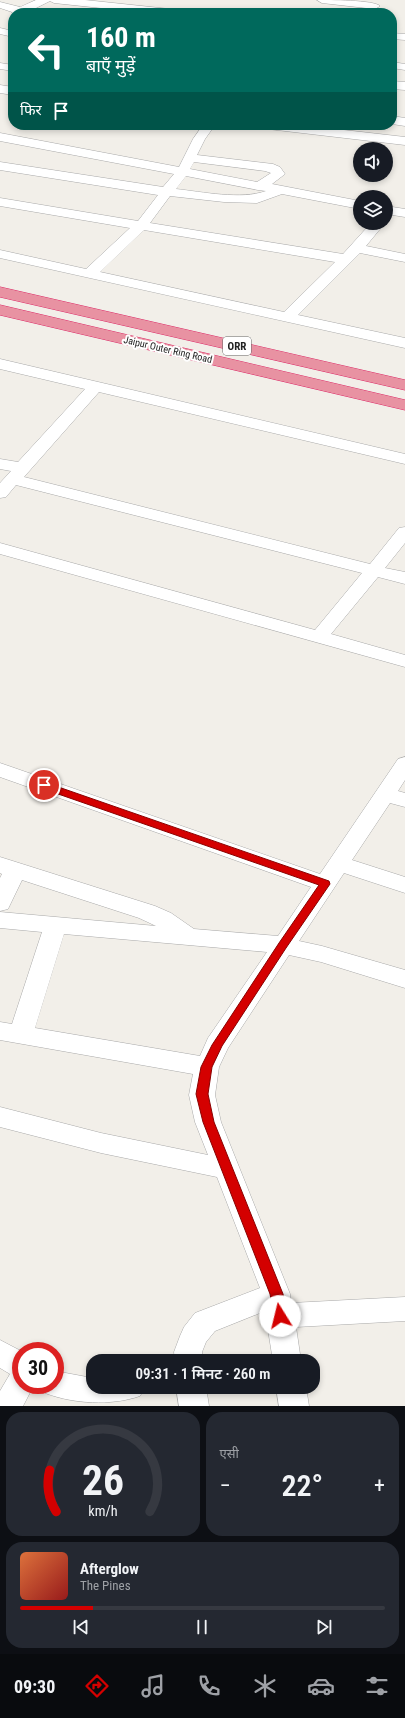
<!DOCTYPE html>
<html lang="hi">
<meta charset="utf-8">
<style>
:root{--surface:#171b24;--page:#242831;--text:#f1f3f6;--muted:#9ea1a6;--line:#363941;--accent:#d40000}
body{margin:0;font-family:"Roboto Condensed","Noto Sans Devanagari",sans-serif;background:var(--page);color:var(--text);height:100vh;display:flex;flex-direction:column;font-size:15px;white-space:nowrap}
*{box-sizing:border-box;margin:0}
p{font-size:13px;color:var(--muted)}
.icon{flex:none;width:22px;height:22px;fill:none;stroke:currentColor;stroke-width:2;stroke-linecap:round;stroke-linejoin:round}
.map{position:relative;height:1406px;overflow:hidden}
.sheet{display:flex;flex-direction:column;gap:6px;padding:6px;background:#0d0f14;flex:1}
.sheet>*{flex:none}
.top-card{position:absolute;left:8px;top:8px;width:389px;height:122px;border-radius:16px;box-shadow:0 2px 6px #0003;background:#00695c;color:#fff;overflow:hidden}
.fabs{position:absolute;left:353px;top:142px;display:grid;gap:8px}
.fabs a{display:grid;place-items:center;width:40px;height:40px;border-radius:50%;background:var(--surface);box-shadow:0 2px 6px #0003;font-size:20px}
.speed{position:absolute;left:12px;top:1342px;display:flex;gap:8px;font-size:20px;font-weight:700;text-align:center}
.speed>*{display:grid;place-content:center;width:52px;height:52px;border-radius:50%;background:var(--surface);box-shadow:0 2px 6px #0003;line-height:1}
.speed .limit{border:6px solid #d22;background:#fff;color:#111}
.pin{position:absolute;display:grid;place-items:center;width:34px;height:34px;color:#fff;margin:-17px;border:2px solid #fff;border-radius:50%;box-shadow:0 1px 4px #0007}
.me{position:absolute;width:44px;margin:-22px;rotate:351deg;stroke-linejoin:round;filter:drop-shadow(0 0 3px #0008)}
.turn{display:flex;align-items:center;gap:14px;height:84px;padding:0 12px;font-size:18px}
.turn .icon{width:52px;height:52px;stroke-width:2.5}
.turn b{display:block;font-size:28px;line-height:34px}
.then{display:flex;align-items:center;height:38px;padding:0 12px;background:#0003;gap:8px;font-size:15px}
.big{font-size:30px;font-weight:600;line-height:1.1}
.sheet .card{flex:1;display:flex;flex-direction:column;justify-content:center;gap:6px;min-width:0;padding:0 14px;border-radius:16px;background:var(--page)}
.sheet .dial{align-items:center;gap:0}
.dial svg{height:104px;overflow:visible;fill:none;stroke:var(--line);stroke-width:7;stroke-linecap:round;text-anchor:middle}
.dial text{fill:var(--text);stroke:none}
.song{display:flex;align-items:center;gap:12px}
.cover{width:48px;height:48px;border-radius:6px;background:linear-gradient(135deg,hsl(20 70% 55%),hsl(0 70% 35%))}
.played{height:4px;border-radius:2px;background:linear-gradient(90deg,var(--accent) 20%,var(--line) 20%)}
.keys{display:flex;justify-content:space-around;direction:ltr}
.heat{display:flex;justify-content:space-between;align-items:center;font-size:22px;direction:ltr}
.sheet .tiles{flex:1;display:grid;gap:6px;grid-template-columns:1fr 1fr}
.card:last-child{grid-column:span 2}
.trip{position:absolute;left:86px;top:1354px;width:234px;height:40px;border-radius:16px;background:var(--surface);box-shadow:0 2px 6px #0003;font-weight:600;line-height:40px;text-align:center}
.tab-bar{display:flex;height:64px;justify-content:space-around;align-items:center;background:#090b0e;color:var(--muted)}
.tab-bar .icon{width:28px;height:28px}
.tab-bar .active{color:var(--accent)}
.tab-bar b{font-size:18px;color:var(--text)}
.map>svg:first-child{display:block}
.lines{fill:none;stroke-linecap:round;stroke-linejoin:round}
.minor-casing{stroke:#a9a9a9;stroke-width:1}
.highway-casing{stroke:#dc2a67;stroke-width:1}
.minor{fill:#fff;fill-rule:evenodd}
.highway{fill:#e892a2;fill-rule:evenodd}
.route{fill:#d40000;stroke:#8a0000}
.labels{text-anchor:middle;stroke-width:4;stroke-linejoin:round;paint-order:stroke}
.far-street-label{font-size:10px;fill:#222;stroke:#fff}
.shield{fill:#fff;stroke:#646464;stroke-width:1}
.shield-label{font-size:11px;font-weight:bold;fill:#222}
</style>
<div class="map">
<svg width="405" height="1406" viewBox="0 0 405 1406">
<rect width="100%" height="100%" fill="#f2efe9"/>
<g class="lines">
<defs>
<g id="minor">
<path d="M36,0H85L179,10L184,13H148L54,3L50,1L26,13H13V15L12,12L0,8V2L20,7Z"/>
<path d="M317,0C328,0 374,0 380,6L375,9L322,3Z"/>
<path d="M0,28L13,31V37L0,34Z"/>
<path d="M392,33L405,34V40L392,39Z"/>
<path d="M392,62L405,64V70L392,68Z"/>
<path d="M0,63L13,65V71L0,69Z"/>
<path d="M392,81L405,82V90L392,89Z"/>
<path d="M0,85L13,87V95L0,93Z"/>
<path d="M392,116L405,118V126L392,124Z"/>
<path d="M203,125H215L205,139L197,155L273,164L280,167L285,174L272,184L360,201V209L282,194L257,203L224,202L170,196L150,223L343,254L371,223H385L366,246L405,254V262L360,253L298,315L405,338V348L0,258V250L86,269L130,228L0,206V198L138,221L158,195L0,170V162L163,187L174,174L0,141V133L179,167L193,139ZM194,162L265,171L271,173L257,182L190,169ZM186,176L258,190L266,191C241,200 203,192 176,189ZM144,230L335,262L284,312L100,272Z"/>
<path d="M262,125H300L405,137V145L268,129L264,128Z"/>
<path d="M386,206L405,209V217L386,214Z"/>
<path d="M0,359L405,454V464L99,392L24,477L370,564L399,528L405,527V543L385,568L405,572V584L378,577L331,634L405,655V667L0,554V543L315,630L362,573L16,485L6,497L0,498V483L11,471L0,469V459L18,462L85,389L0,369Z"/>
<path d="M405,757V780L398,791L405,793V807L390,803L352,860L405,877V893L344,873L299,941L322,946L405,970V988L321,962L289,955L228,1048L219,1067L215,1095L221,1122L290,1294L291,1303L405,1297V1321L296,1327L301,1361H273L265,1311L215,1331L206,1342L202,1352L203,1361H175L174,1352L180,1336L184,1327L195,1313L260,1288L217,1177L101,1153L0,1127V1107L101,1133L208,1155L195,1122L189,1095L193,1074L0,1040V1022L12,1024L42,932L0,928V912L156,926L139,918L22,880L8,909L0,911V878L2,874L0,873V857L155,906L171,913L194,929L278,936L311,887L0,777V763L320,874L398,759ZM64,934L267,952L208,1038L200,1056L35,1028Z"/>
<path d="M0,1340L21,1351V1385H34L23,1406H0V1391L10,1374L0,1368Z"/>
<path d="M55,1371L87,1377H93V1387H145L140,1396C111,1406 74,1404 45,1393L41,1385H55Z"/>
<path d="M176,1387H206L209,1406H179Z"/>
<path d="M276,1387H306L309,1406H279Z"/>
</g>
<g id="highway">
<path d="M0,287L405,380V390L0,297Z"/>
<path d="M0,305L405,400V410L0,315Z"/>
</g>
</defs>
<use href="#minor" class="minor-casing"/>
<use href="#highway" class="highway-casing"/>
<use href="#minor" class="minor"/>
<use href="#highway" class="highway"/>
</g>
<path class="route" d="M44,782L329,881L330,884L286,948L222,1046L212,1067L208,1094L214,1122L283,1294L286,1316L284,1320L280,1322L275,1320L270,1294L203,1122L196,1094L201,1067L212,1045L279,943L319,885L41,788L40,785Z"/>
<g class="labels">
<g class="far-street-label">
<text transform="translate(168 349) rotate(13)" y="4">Jaipur Outer Ring Road</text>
</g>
<rect class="shield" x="223" y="337" width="28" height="18" rx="3"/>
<g class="shield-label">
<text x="237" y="350">ORR</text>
</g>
</g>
</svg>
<div class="fabs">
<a><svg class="icon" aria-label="sound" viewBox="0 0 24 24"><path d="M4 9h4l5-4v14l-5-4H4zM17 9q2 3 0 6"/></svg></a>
<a><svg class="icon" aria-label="layers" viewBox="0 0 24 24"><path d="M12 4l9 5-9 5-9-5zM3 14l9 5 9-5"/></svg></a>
</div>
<div class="speed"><div class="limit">30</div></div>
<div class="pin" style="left:44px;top:785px;background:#d93025"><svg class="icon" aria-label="arrive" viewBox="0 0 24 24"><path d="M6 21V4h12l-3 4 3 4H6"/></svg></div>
<svg class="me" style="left:280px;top:1316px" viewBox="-20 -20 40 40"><circle r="19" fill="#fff"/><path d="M0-13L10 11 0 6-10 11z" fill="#d40000"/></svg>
<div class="trip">09:31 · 1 मिनट · 260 m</div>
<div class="top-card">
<div class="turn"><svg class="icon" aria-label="left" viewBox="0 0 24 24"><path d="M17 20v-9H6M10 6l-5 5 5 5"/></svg><div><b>160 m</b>बाएँ मुड़ें</div></div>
<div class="then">फिर<svg class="icon" aria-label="arrive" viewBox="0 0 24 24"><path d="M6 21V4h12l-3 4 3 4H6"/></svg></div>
</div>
</div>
<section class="sheet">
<div class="tiles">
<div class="card dial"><svg viewBox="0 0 100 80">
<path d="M14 69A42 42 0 1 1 86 69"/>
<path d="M14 69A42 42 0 0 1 9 37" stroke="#d40000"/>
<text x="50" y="56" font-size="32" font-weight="700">26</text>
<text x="50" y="72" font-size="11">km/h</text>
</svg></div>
<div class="card"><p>एसी</p>
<div class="heat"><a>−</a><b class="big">22°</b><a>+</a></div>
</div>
<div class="card">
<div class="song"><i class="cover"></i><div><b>Afterglow</b><p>The Pines</p></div></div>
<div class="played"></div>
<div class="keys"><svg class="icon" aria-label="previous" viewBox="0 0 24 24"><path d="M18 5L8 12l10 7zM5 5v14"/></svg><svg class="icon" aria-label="pause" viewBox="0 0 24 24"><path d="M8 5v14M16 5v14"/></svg><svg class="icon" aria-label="next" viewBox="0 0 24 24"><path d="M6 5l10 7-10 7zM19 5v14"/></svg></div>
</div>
</div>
</section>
<nav class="tab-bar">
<b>09:30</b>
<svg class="icon active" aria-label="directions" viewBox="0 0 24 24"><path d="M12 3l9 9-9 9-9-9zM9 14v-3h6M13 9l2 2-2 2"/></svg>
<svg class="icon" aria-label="music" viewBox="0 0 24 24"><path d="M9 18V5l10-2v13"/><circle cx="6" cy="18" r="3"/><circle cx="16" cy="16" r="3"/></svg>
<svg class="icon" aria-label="phone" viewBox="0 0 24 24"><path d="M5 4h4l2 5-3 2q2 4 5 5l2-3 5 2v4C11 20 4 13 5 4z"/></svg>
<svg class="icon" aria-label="climate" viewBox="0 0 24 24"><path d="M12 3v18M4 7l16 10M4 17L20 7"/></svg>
<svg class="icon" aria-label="car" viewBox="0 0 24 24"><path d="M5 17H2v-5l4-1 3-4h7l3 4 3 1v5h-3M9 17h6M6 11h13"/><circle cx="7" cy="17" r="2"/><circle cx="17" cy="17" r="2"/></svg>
<svg class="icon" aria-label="filters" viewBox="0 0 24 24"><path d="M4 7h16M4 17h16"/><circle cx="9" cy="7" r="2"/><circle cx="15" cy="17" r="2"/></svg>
</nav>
